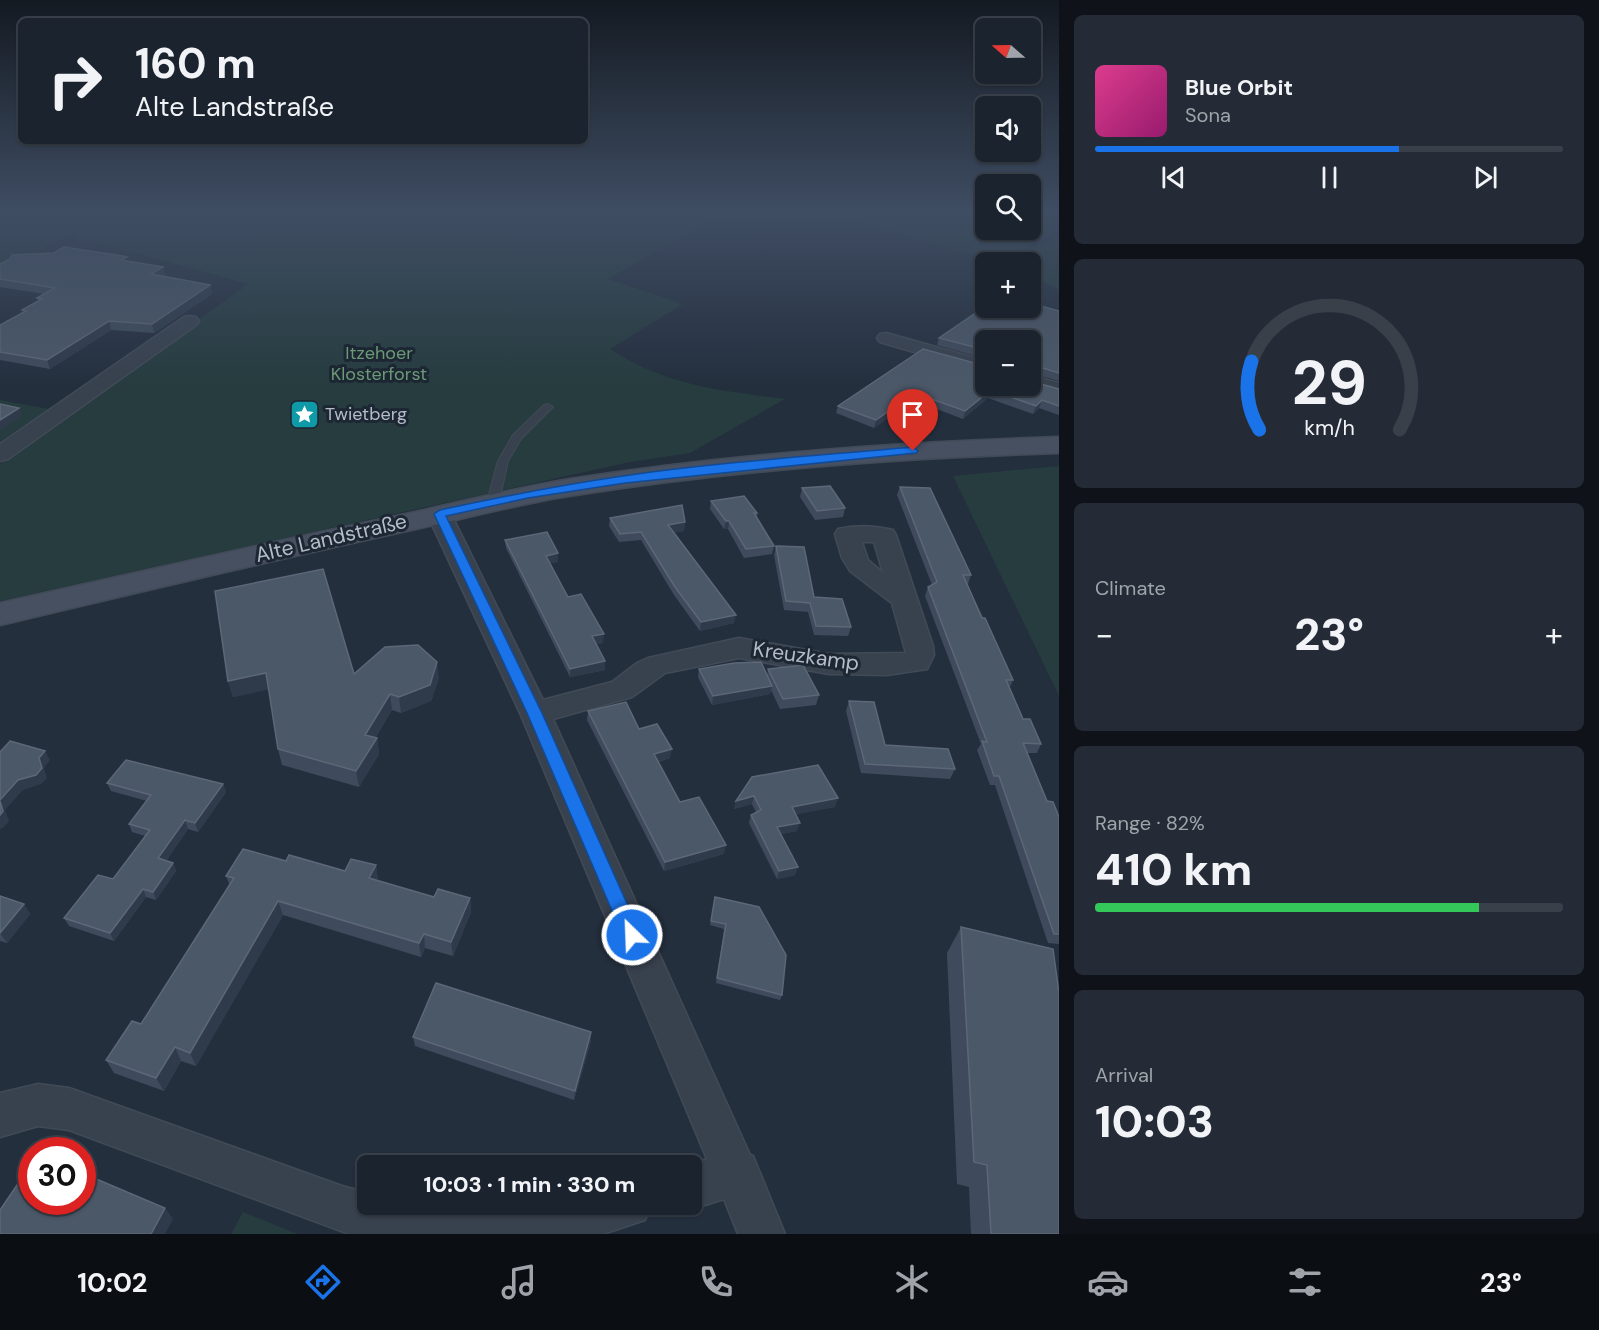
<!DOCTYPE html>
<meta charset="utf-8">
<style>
:root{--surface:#1b232e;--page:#242b36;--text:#f1f3f6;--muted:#a0a4aa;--line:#39404a;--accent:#1a73e8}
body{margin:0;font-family:"DM Sans",sans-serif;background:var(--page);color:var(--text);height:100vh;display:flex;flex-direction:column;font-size:22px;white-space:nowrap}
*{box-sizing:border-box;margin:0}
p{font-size:20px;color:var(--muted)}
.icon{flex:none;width:33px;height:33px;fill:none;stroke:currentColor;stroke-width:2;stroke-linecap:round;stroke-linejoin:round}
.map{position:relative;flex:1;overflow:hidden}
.panel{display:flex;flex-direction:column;gap:15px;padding:15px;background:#0f1319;width:540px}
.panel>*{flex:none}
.guide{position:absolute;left:18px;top:18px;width:570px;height:126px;border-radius:9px;box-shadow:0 2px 4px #0004,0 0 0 2px var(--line);background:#1b232e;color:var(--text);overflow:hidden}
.needle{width:39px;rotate:290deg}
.buttons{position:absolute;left:975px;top:18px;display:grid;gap:12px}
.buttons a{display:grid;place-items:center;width:66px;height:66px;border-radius:9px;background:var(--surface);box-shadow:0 2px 4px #0004,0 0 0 2px var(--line);font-size:30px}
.speed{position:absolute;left:18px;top:1137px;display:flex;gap:12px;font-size:30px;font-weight:700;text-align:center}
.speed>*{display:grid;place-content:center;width:78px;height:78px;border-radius:50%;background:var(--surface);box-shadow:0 2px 4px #0004,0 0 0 2px var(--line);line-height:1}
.speed .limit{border:9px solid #d22;background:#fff;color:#111}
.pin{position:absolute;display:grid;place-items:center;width:51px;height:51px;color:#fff;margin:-62px -26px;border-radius:50% 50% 50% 0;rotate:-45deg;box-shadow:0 0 6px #0007}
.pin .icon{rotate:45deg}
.me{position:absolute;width:66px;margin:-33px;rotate:336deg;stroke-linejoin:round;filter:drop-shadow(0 0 4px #0008)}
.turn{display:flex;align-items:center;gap:21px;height:126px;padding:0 18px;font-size:27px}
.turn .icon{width:78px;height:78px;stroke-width:2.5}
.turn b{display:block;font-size:42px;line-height:51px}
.big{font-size:45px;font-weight:800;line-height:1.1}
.panel .tile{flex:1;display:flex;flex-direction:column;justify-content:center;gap:9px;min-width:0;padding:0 21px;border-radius:9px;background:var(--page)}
.panel .dial{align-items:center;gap:0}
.dial svg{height:156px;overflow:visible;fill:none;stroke:var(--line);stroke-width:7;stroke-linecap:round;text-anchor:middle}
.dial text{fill:var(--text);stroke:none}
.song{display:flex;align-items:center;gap:18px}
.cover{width:72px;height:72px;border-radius:9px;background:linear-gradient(135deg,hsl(330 70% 55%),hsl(320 70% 35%))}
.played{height:6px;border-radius:3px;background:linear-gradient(90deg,var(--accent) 65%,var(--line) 65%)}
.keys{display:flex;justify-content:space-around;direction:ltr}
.heat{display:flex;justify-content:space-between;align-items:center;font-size:33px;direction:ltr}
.charge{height:9px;border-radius:4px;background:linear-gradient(90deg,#34c759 82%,var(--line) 0)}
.trip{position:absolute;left:357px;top:1155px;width:345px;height:60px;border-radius:9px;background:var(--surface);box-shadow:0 2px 4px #0004,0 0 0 2px var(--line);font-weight:800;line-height:60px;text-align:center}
.tab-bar{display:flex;height:96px;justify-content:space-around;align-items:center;background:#0b0e12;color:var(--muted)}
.tab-bar .icon{width:42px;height:42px}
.tab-bar .active{color:var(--accent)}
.tab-bar b{font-size:27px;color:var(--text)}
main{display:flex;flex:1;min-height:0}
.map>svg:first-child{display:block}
.green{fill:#263c3f}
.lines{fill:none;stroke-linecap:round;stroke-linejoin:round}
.lane-casing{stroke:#414a57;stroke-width:2}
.street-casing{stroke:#414a57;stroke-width:3}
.secondary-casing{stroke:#414a57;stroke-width:3}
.lane{fill:#38414e;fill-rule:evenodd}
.street{fill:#38414e;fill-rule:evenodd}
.secondary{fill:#465061;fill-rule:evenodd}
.wall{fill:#3f4b5c}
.shaded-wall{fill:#2f3b4b}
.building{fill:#4b5868;stroke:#5c6777;stroke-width:1.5}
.route{fill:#1a73e8;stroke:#114b97;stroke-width:1.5}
.labels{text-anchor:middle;stroke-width:6;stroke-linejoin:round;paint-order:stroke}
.far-park-label{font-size:18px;fill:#6b9a76;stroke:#1d2633}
.far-poi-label{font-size:18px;fill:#b4bcc9;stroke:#1d2633;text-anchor:start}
.street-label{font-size:21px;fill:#b4bcc9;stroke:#1d2633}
</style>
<main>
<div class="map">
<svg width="1059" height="1234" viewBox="0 0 1059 1234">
<rect width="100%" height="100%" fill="#242f3e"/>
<g class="green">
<path d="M0,212H985L986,230H1030L1031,212H1059V230L999,262L829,213L734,217L708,222L608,279L683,304L610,349C665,385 721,391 785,399L690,453L630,462L0,601V464L248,284L73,236L81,230L0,269Z"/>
<path d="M1059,236V290L1031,275L1030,262H1012Z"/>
<path d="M0,400L49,409L0,442Z"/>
<path d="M1059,466V696L953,476Z"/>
<path d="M243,1212L292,1232L299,1234H231Z"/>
</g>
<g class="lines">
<defs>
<path id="lane" d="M548,404L553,407L521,439L508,461L499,502L497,504H489L487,502L498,461L513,435L544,405Z"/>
<g id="street">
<path d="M190,316L196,317L199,321L196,325L8,459L0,461V444L184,317Z"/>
<path d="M886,333L986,361V373L880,342L877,338L880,334Z"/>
<path d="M1030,375L1059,383V395L1025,386H1030Z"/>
<path d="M439,507L447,509L451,514L543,700L612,682L637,663L648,658L739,638L829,654L906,653L892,603L850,571L842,558L835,534L838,529C855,525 876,526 893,530L896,535L933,646L934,655L927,669L887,675L829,674L739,658L665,673L632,697L553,719L750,1155L753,1156L785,1234H738L724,1199L692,1209L682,1204H692V1166H687L707,1159L520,713L427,514L431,509ZM862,542H874L883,573L868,560Z"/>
<path d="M38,1084L69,1088L342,1186L368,1193V1204H652L645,1220L603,1234H349L69,1130L38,1126L0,1137V1093Z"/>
</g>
<path id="secondary" d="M1059,437V453C895,458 731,470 569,496C518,504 467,518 416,529C277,559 139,592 0,625V603C135,573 270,542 406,514C460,502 515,488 570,479C732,454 895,442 1059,437Z"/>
</defs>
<use href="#lane" class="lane-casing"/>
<use href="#street" class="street-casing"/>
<use href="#secondary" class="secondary-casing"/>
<use href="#lane" class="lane"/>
<use href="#street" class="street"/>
<use href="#secondary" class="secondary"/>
</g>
<g class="wall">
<path d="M128,262L163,267L165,276H164L210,285L212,294L154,333L111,330L50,369L0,360V325L23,312L22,310L38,301L37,298L44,294L0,287V264Z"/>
<path d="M1059,311V381L1031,373L986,340V359L937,345L939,338Z"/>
<path d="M923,349L986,386L1059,389V415L1039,408L1033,414L988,398L963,419L913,400L874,428L836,413L838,406Z"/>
<path d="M900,487L971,575L968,584H967L1013,680L1010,687L1023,719L1041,744L1037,753H1027L1047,801L1059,817V944L1048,943L995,785H990L977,750L981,744L925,596L928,587L932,585L897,495Z"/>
<path d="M802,488L845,508L843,517L815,520L800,497Z"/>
<path d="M711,501L757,513V518L774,546L772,554L744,558L728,529H724L710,509Z"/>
<path d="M610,518L685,522L684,531L674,532L734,623L700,631L674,595L641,540L619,542L609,526Z"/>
<path d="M505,540L558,562L550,563L568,597L603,643L596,644L605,670L570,677L506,548Z"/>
<path d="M776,546L814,597L851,627L848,636L814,635L808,612L784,610L774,555Z"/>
<path d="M699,669L767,675L768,669L819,695L816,705L780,709L771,690L770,694L712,705L698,677Z"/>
<path d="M354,674L439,678L431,701L401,713L392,710L375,738H377L379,754L359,787L282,765L278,749L269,689L233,697L228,681Z"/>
<path d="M849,701L885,745L955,769L950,779L861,773L846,711Z"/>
<path d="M588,711L639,729L670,758L658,762L680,802L724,854L664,871L587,720Z"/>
<path d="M752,777L835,807L795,814L797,831L780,834L795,875L777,879L749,823L751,815L756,812L752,804L734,809L736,801Z"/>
<path d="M107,783L223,784L226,792L198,832L188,829L166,861L173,863L176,871L156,900L146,897L114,941L69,926L64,918L113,879L145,836L132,832L129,824L147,801L111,791Z"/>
<path d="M286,861L345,871L376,865L378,881L434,897L470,898L471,912L453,956L425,948L421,957L283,915L196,1066L181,1061L164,1091L114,1073L106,1060L141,1024L230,886L226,876Z"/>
<path d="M0,896L24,904L30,914L7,943L0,941Z"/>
<path d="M715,897L782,995L780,1000L716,983L724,929L710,925Z"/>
<path d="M961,927L1059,1234H971L969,1187L957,1184L947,953Z"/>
<path d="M413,1037L591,1041L574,1100L415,1046Z"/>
</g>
<g class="shaded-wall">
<path d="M163,267L165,276L154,283L151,274Z"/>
<path d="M210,285L212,294L154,333L152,324Z"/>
<path d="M109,321L111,330L50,369L47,360Z"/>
<path d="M991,390L988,398L963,419L965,411Z"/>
<path d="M915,393L913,400L874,428L876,420Z"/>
<path d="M1042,400L1039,408L1033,414L1036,406Z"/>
<path d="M19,408L22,416L0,431V420Z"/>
<path d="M726,521H729L728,529H724Z"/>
<path d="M685,522L684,531L668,534V525Z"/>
<path d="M558,553V562L546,564V556Z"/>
<path d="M736,615L734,623L700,631L701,622Z"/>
<path d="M604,634L603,643L591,645L592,636Z"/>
<path d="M605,661V670L570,677V669Z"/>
<path d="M437,662L439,678L431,701L401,713L399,697Z"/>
<path d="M266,673L270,689L233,697L228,681Z"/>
<path d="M772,686L770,694L712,705L713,696Z"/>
<path d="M390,694L392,710L368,751L365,735Z"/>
<path d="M377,738L379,754L359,787L356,771Z"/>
<path d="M672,749L670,758L652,763L654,754Z"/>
<path d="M45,751L50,760L44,768L47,778L41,784L23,790L5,810L9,821L3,828L0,829V800Z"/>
<path d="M223,784L226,792L198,832L195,823Z"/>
<path d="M754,796L752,804L734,809L736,801Z"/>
<path d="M838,798L835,807L789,816L792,807Z"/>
<path d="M185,820L188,829L162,867L158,858Z"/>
<path d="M800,823L797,831L774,836L777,827Z"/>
<path d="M726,845L724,854L664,871L665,862Z"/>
<path d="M173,863L176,871L156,900L153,892Z"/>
<path d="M376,865L378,880L371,892L369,878Z"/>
<path d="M798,867L795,875L777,879L779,871Z"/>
<path d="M143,889L146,897L114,941L110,933Z"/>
<path d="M470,898L471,912L453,956L451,942Z"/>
<path d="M278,901L283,915L196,1066L190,1053Z"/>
<path d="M24,904L30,914L7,943L0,933Z"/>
<path d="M424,934L425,948L421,957L419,943Z"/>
<path d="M591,1032V1041L574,1100L575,1091Z"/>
<path d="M175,1047L181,1061L164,1091L156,1078Z"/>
<path d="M165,1208L173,1219L165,1234H151Z"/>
</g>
<g class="building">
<path d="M64,247L123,256L127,257L121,260L163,267L151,274L210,285L152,324L109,321L47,360L0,352V325L26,311L22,310L42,299L37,298L55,288L0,279V264L10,259L12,255L54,253Z"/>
<path d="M1030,303L1059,311V373L1033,365L1031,368L1030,376V340H986V350L939,338L986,306V308H1030Z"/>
<path d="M923,349L986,366V386H1030V381L1059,389V406L1042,400L1036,406L991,390L965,411L915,393L876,420L838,406Z"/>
<path d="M0,404L19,408L0,420Z"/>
<path d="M830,486L845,508L817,511L802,488Z"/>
<path d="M900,487L930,488L971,575H963L982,618H985L1013,680H1006L1023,719H1030L1041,744L1023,743L1047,801L1053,802L1059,817V934H1054L999,776H994L982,741L987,742L928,587L937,582Z"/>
<path d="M744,496L757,513H754L774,546L746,549L729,521H726L711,501Z"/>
<path d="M682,505L685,522L668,525L736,615L701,622L675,587L641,532L620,534L610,518Z"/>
<path d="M547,532L558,553L546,556L568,597L581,594L604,634L592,636L605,661L570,669L505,540Z"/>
<path d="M776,546L804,547L814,597L842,599L851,627L816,626L810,603L786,601Z"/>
<path d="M323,569L354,674L385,647L418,645L437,662L430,685L399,697L390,694L365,735L377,738L356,771L278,749L266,673L228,681L215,591Z"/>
<path d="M761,662L772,686L713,696L699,669L734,663Z"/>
<path d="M803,665L819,695L783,699L768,669Z"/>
<path d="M849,701L874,702L885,745L948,749L955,769L865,764Z"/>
<path d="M626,702L639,729L657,724L672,749L654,754L680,802L699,797L726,845L665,862L588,711Z"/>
<path d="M10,741L45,751L39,758L42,768L36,775L18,780L0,800V752Z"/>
<path d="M126,760L223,784L195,823L185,820L158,858L173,863L153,892L143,889L110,933L64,918L98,875L113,879L150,830L129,824L151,795L107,783Z"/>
<path d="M818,765L838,798L792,807L800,823L777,827L798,867L779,871L751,815L761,810L754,796L736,801L752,777Z"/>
<path d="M0,801L3,811L0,815Z"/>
<path d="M243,849L286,861L289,855L345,871L351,859L376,865L369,878L434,897L438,889L470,898L451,942L424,934L419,943L278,901L190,1053L175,1047L156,1078L106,1060L132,1021L141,1024L234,878L226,876Z"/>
<path d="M0,896L24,904L0,933Z"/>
<path d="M715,897L759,907L786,955L782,995L717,978L726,924L711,921Z"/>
<path d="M961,927L1053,949L1059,993V1234H991L987,1165L974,1162Z"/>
<path d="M436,983L591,1032L575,1091L413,1037Z"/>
<path d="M32,1163V1202H82V1173L165,1208L151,1234H0V1210Z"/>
</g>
<linearGradient id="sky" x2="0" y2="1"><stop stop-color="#141a22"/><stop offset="0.55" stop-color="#3f4d63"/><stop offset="1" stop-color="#3f4d63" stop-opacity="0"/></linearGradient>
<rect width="1059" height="385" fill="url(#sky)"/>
<path class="route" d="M913,447L918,451L916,453L625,483L528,498L446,516L542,713L641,935L638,941L632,944L625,941L527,713L434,514L440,510C500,497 561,485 623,476C719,462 816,456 913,447Z"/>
<defs>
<symbol id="sight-square" viewBox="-11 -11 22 22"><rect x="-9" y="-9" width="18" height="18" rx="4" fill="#0f9aa8" stroke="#1d2633"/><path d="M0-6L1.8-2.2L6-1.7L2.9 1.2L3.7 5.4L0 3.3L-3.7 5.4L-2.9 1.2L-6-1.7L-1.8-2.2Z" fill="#fff"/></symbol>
</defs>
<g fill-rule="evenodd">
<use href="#sight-square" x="288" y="398" width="33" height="33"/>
</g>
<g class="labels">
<g class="far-park-label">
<text x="379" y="359">Itzehoer<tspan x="379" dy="21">Klosterforst</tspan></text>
</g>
<g class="far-poi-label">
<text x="325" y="420">Twietberg</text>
</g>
<g class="street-label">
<text transform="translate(331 538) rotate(-13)" y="7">Alte Landstraße</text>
<text transform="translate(806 656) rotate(8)" y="7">Kreuzkamp</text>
</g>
</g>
</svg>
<div class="buttons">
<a><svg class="needle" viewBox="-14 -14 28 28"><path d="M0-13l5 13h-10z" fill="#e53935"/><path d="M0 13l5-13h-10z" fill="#a0a4aa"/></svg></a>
<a><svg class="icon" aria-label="sound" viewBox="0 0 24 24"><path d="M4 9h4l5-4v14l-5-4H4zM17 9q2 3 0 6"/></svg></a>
<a><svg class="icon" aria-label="search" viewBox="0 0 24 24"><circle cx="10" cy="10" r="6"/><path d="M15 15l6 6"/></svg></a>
<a>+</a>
<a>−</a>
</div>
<div class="speed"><div class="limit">30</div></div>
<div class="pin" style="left:913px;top:451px;background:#d93025"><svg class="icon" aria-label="arrive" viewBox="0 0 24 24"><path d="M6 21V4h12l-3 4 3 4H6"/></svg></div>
<svg class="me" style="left:632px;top:935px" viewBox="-20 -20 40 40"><circle r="17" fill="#1a73e8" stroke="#fff" stroke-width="3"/><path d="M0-11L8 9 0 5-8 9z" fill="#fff"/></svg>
<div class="trip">10:03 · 1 min · 330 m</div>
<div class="guide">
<div class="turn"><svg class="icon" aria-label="right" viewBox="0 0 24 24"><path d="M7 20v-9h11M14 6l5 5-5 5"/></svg><div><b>160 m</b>Alte Landstraße</div></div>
</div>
</div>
<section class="panel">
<div class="tile">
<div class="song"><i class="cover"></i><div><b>Blue Orbit</b><p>Sona</p></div></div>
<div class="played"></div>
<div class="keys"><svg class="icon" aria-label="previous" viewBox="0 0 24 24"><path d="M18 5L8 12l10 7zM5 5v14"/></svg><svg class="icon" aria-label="pause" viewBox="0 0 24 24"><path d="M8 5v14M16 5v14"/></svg><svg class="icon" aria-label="next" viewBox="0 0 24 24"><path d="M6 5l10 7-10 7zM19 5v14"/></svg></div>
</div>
<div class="tile dial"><svg viewBox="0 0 100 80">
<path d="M14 69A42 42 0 1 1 86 69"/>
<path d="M14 69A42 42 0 0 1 10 34" stroke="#1a73e8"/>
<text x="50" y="56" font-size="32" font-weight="700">29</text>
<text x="50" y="72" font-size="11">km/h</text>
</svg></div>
<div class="tile"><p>Climate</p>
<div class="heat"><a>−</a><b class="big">23°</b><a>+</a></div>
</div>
<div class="tile"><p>Range · 82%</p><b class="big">410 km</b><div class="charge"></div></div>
<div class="tile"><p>Arrival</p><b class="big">10:03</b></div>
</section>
</main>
<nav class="tab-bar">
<b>10:02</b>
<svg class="icon active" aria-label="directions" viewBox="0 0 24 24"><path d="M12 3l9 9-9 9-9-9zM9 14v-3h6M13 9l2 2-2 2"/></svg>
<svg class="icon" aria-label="music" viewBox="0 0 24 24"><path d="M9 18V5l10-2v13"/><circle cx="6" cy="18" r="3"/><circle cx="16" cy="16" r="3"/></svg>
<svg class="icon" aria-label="phone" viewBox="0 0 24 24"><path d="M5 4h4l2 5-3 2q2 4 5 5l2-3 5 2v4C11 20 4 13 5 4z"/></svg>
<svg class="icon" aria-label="climate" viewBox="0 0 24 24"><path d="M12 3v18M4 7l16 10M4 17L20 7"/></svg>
<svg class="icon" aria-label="car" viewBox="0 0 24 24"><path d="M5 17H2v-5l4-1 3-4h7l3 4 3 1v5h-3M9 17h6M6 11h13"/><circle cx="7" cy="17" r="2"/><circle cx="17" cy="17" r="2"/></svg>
<svg class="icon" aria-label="filters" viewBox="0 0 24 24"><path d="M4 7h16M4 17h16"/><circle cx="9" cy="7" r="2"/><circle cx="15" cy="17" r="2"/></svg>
<b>23°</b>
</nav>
